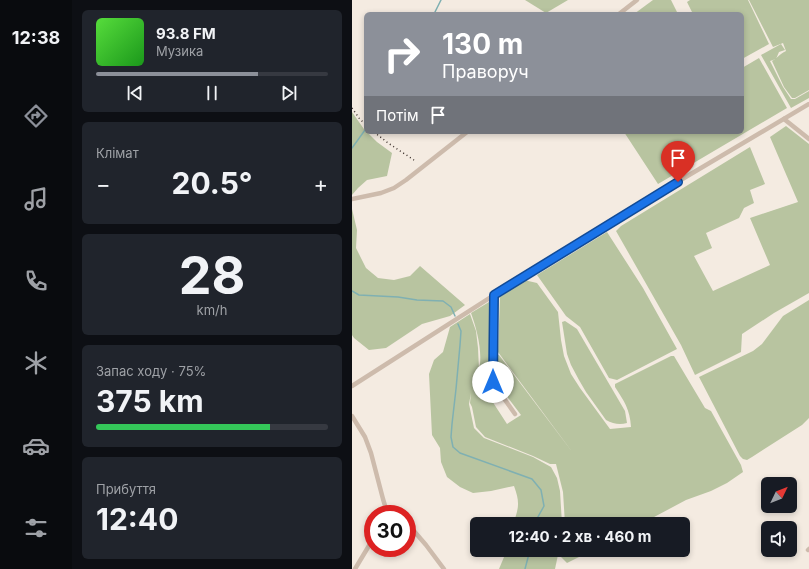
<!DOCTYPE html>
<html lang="uk">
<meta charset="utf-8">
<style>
:root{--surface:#171b24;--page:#20242c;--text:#f1f3f6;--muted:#9ea1a6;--line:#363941;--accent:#8c9099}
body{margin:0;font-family:Inter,sans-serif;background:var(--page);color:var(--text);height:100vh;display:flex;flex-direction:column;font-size:15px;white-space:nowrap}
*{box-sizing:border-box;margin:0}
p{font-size:13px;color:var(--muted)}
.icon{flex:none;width:22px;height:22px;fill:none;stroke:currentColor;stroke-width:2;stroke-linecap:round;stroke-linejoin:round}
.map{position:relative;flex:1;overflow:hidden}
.drawer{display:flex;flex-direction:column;gap:10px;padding:10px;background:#0d0f14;width:280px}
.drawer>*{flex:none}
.hud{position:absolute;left:12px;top:12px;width:380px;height:122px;border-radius:6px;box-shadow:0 2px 6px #0003;background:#8c9099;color:#fff;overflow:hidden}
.needle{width:26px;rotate:47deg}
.buttons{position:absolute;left:409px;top:477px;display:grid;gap:8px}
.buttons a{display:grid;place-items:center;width:36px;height:36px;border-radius:6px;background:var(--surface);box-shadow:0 2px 6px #0003;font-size:20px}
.speed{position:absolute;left:12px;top:505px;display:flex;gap:8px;font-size:20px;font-weight:700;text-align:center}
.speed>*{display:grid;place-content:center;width:52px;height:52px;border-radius:50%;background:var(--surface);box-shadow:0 2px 6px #0003;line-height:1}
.speed .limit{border:6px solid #d22;background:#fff;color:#111}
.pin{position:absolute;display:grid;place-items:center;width:34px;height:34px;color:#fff;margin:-41px -17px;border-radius:50% 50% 50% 0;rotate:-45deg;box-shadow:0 0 4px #0007}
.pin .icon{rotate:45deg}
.me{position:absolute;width:44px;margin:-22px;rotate:0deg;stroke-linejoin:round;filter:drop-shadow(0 0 3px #0008)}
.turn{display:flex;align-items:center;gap:14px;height:84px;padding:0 12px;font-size:18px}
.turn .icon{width:52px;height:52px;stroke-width:2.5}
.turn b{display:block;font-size:28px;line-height:34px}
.then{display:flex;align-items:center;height:38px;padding:0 12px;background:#0003;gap:8px;font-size:15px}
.big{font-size:30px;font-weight:700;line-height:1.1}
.drawer .card{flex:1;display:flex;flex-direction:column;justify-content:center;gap:6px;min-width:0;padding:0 14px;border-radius:6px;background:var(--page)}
.drawer .dial{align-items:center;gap:0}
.dial b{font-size:52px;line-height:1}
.song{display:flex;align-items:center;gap:12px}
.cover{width:48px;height:48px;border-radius:6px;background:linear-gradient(135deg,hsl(110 70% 55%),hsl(120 70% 35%))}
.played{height:4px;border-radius:2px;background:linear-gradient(90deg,var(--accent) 70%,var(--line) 70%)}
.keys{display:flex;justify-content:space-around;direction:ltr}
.heat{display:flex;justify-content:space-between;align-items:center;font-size:22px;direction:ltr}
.charge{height:6px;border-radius:3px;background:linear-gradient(90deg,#34c759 75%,var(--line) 0)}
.trip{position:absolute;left:118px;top:517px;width:220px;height:40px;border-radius:6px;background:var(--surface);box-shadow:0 2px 6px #0003;font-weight:700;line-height:40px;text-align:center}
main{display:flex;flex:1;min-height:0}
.tab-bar{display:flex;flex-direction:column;width:72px;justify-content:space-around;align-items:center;background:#090b0e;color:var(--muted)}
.tab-bar .icon{width:28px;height:28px}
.tab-bar .selected{color:var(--accent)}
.tab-bar b{font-size:18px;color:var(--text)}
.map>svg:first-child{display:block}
.green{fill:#b8c4a0}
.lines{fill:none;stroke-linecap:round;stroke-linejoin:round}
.stream{stroke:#7fb0b2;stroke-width:1.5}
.street{stroke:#cdbbac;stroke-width:4.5}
.rail{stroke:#3b302b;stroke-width:1.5;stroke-dasharray:1 3;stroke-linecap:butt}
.route-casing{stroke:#114b97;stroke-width:10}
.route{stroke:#1a73e8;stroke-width:7}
</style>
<main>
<nav class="tab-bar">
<b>12:38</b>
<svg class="icon selected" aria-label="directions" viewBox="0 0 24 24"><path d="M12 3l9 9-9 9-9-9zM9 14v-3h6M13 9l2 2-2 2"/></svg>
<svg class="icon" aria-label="music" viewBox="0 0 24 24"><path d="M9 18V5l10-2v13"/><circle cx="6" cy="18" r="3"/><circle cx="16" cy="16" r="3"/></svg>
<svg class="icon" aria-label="phone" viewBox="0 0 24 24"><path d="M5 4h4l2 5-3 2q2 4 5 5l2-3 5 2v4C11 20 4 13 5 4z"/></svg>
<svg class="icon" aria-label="climate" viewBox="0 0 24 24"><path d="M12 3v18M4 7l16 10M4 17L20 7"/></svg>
<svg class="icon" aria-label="car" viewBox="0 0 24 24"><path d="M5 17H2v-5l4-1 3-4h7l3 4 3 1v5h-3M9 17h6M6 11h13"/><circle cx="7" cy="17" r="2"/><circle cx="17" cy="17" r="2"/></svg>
<svg class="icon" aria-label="filters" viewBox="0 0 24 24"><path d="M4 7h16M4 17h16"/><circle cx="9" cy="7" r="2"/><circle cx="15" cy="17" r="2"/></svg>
</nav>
<section class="drawer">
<div class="card">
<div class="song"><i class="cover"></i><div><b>93.8 FM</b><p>Музика</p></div></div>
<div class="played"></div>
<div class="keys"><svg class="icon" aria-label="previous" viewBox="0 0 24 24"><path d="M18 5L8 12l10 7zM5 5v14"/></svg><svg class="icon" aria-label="pause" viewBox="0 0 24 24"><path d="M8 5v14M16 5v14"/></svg><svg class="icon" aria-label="next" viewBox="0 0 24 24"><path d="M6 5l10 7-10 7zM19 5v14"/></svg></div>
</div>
<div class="card"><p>Клімат</p>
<div class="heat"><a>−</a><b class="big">20.5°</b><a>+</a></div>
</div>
<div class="card dial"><b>28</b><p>km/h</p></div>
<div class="card"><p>Запас ходу · 75%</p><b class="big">375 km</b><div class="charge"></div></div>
<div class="card"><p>Прибуття</p><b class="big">12:40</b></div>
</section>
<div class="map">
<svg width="457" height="569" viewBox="0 0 457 569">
<rect width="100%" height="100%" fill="#f4ebe1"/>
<g class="green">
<path d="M173,0H216L194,13Z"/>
<path d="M301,0H319L326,14H282Z"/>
<path d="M338,0H396L417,44L390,59V14H341L335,2Z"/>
<path d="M397,0H457V90L443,98H440L432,87L420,61C426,58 427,54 434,51L431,43L421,47Z"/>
<path d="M429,44L433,50L427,52L424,59L418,61L431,87L439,99H443L457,91V98L439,108L409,55Z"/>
<path d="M407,58L435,108L306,184L272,132H390V68Z"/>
<path d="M0,112L14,132H15L25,142L40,153L35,176L15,180L6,188L0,195Z"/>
<path d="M434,126L457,144V293L422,313L390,334L389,352L343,375L329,345L264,231L269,226L398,147L413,184L398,190L402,203L392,208L387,218L354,233L360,248L342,256L361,291L418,265L398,218L446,202L418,137Z"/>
<path d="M0,209L5,230L4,248L14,268L26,278L42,280L58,276L68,266L113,305L98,316L70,324L34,348L17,350L2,338L0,335Z"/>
<path d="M255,232L291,288L325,349L265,380L257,378L228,327L214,316L185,275Z"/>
<path d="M172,280L185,283L206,312L209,340L212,356L219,374L228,388L258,429L279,427C278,409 272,401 263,387V384L319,356H322L353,408L359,411L389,465L391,472L375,483L359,491L334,500L289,524H213L211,492L204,464H198L181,456L133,437L124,427L120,407L118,403L119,393L117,404L122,428L132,438L181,457L199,467L205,478L208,491L210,524H161C167,508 168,502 162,486L139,491L121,493L108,487L95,477L89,462L88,448L80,435L77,374L82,360L91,352L98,327L118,314L124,331L126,348L127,370C131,352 125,330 119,313L137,302L140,305V380L138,382L131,387L155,424L169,415L144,382V355H147L221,453L146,352L148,297Z"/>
<path d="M457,300V418L450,425L400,457L395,460L391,459L388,456L347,377L401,351L410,344L431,316Z"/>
<path d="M213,321L225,329L273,411L275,423C268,425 261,424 254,420L234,392L227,380L219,365L215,354L210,322Z"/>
<path d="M155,550H207L203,569H147Z"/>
<path d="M210,550H241L215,563L209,557Z"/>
</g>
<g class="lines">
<g class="stream">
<path d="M82,14L89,0"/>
<path d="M0,148L13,130"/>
<path d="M0,291L7,295L46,297L65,300L91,301L99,307L103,316"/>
<path d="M106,324L109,331L108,345L104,389L100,424L99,437L101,447L108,453L180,479L189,490L192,506L182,524"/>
<path d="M173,569L178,550"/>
</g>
<g class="street">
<path d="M267,14L285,0"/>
<path d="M432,119L457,139"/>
<path d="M0,199L29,193L42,188L54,180L115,132"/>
<path d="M142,295L141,383L163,414"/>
<path d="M0,386L178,272L300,197L457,104"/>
<path d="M0,416L13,437L19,453L31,499L34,509V514"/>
<path d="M33,507L41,509L46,514"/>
<path d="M55,523L74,545L92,569"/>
<path d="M456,550L457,549"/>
<path d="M3,569L21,539"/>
</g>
<g class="rail">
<path d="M0,108L7,118L14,125"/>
<path d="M22,132L36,143L62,160"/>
</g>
</g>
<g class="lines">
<defs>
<path id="route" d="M141,382L142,295L326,182"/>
</defs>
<use href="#route" class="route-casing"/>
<use href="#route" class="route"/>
</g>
</svg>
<div class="buttons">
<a><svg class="needle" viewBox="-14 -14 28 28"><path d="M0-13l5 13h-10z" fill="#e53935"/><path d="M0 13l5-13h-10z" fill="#9ea1a6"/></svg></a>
<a><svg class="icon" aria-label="sound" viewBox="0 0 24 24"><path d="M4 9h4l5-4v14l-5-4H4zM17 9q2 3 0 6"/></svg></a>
</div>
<div class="speed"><div class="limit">30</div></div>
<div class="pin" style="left:326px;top:182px;background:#d93025"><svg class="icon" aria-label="arrive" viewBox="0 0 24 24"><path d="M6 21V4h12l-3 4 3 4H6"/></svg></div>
<svg class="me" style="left:141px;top:382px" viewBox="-20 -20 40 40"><circle r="19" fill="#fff"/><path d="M0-13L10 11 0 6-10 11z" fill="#1a73e8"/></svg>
<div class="trip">12:40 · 2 хв · 460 m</div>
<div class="hud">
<div class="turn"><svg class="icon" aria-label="right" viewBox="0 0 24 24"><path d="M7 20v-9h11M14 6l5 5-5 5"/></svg><div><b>130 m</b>Праворуч</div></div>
<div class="then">Потім<svg class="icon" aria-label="arrive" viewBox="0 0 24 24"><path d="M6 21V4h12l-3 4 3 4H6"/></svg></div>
</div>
</div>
</main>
